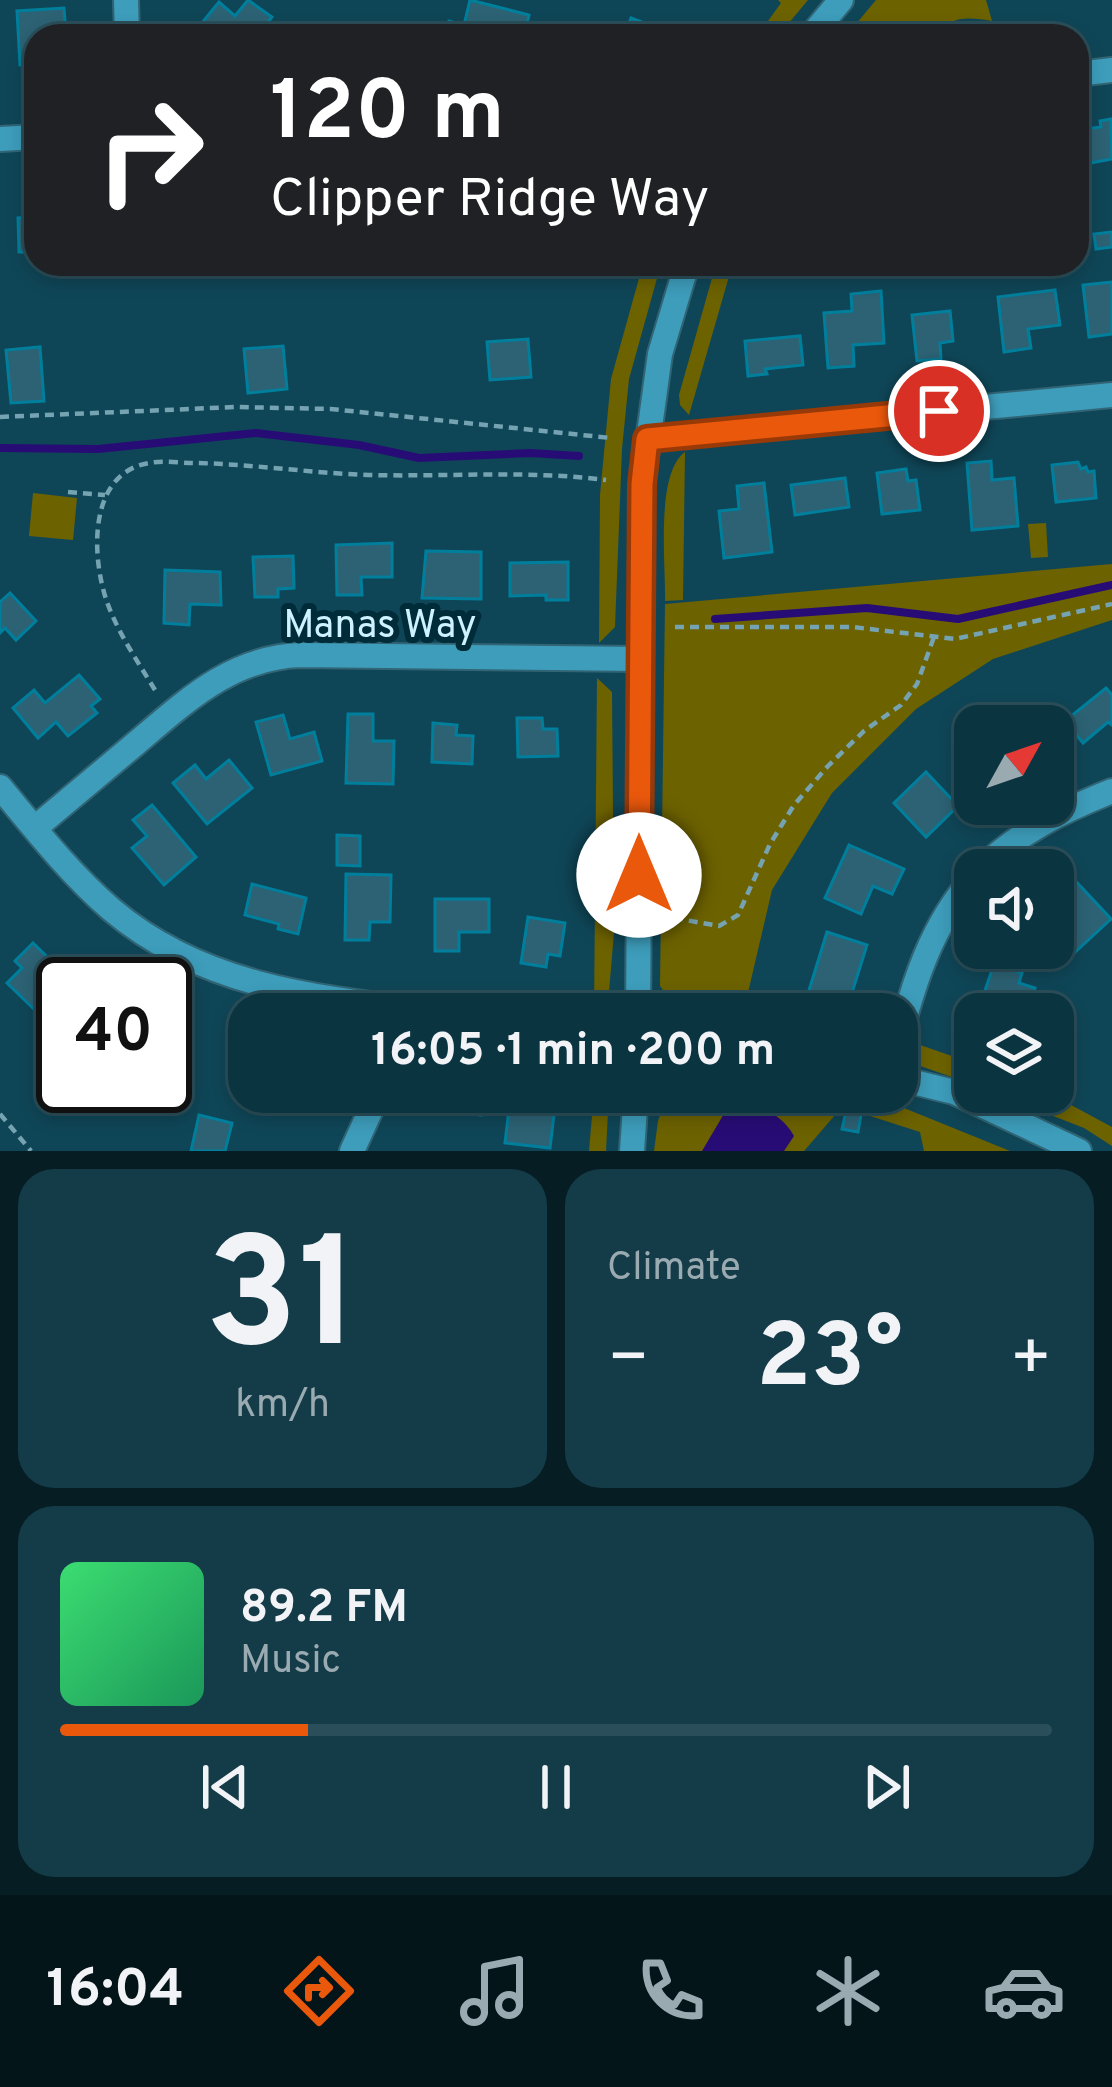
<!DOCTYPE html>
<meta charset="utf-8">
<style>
:root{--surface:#0b3441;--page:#143c48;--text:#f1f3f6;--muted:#9aaab1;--line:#2b4f5a;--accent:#ea580c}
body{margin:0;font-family:Overpass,sans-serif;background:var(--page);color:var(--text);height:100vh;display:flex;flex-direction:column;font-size:45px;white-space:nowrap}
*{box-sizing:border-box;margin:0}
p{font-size:39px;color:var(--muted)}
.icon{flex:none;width:66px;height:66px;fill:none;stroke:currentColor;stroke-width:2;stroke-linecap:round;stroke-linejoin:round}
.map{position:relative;height:1151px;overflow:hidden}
.sheet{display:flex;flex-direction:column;gap:18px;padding:18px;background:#061d24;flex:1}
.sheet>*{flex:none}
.hud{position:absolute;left:24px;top:24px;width:1065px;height:252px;border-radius:36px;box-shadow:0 6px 18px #0003,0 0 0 3px var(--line);background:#202124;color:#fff;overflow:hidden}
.needle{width:78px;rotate:50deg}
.buttons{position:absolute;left:954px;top:705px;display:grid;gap:24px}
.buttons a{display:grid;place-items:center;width:120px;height:120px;border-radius:24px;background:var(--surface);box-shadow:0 6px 18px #0003,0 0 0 3px var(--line);font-size:60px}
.speed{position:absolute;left:36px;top:957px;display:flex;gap:24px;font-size:60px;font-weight:700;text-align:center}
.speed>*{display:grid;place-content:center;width:156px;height:156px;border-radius:50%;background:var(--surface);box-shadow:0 6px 18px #0003,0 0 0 3px var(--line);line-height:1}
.speed .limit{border:6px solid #111;border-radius:18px;background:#fff;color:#111}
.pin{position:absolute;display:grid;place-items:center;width:102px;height:102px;color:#fff;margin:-51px;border:6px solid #fff;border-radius:50%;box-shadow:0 3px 12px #0007}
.me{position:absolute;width:132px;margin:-66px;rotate:0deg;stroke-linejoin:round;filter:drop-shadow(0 0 9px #0008)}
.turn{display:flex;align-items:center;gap:42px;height:252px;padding:0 48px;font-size:54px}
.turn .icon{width:156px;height:156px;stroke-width:2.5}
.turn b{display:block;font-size:84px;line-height:102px}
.big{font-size:90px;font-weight:700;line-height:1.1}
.sheet .card{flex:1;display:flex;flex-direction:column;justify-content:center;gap:18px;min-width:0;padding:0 42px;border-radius:36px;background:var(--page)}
.sheet .dial{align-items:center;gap:0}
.dial b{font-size:156px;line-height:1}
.song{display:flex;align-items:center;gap:36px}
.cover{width:144px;height:144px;border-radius:18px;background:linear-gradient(135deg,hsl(140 70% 55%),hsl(150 70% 35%))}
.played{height:12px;border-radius:6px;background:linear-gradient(90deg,var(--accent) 25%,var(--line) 25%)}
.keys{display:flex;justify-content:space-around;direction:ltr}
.heat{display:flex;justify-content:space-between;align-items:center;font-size:66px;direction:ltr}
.sheet .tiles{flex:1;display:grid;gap:18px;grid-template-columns:1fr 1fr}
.card:last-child{grid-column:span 2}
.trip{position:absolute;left:228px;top:993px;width:690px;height:120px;border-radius:36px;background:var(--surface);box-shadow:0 6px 18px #0003,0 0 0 3px var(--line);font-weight:700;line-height:120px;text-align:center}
.tabs{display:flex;height:192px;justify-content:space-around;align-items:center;background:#04151a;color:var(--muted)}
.tabs .icon{width:84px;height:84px}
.tabs .selected{color:var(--accent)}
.tabs b{font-size:54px;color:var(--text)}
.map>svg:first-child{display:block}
.green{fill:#6d6200}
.water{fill:#280c76}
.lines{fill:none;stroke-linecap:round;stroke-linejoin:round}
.stream{stroke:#280c76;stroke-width:8}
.building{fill:#2c6274;stroke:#007f9d;stroke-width:3}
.minor-casing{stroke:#316575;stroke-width:28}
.path{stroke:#76a3b1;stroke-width:4.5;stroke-dasharray:9 6;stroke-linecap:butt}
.minor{stroke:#3d9dbb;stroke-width:24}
.route-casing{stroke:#983908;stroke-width:30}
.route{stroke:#ea580c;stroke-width:21}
.labels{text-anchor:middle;stroke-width:12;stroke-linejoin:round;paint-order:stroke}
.street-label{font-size:39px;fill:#cef2ff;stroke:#002b38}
</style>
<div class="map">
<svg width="1112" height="1151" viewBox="0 0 1112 1151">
<rect width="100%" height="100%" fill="#0f4657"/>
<g class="green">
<path d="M778,0H808L778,36H757L781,3Z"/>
<path d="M876,0H986L992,21C970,17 949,15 936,36H846Z"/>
<path d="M643,264H661L629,379L622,449L615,627L599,643L600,495L611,379Z"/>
<path d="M716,264H752L732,266L689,415L680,405L679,395Z"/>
<path d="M685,452L683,600L665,601C666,564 655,474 685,452Z"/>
<path d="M33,493L77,498L73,540L29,536Z"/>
<path d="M1046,523L1048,557L1031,558L1028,524Z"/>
<path d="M1112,564V620L993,659L916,709L832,793L772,890L743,1014H680L660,986L665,604Z"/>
<path d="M597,678L612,692L614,933L608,1003L594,1014Z"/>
<path d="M897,1037L975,1064V1085L897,1058Z"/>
<path d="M594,1092H609L606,1151H589Z"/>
<path d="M668,1092L867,1093L1010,1151H924L920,1132L842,1107L804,1151H654L658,1121Z"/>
<path d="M992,1092H1047L1112,1127V1146L1084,1128Z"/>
</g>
<path class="water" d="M741,1103C765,1108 782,1115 794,1136L784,1151H702L728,1107Z"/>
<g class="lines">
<g class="stream">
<path d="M0,448L98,449L256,433L359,445L419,458L530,453L579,456"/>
<path d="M715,619L867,608L958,619L1112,585"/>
</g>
</g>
<g class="building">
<path d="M248,0L272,17L261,31L268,36L192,35L219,2L235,16Z"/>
<path d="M470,0L529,15L524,36H445L449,21L464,25Z"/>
<path d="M64,8L66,33L36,36V64L20,65L17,11Z"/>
<path d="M631,18L663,30L660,36H624Z"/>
<path d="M1111,119L1112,159L1080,165L1077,130L1101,127L1100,121Z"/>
<path d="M36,217V252H19L18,218Z"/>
<path d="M1112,232V247L1096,249L1094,234Z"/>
<path d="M520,264H552L548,275Z"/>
<path d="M1112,282V334L1089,337L1083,285Z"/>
<path d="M1055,290L1060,325L1028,329L1031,348L1004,352L998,297Z"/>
<path d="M881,291L884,343L853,345L854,366L828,368L824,313L852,311L851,294Z"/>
<path d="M950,311L953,341L940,343L941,359L917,361L912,315Z"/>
<path d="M800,336L803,365L765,369L767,374L748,376L745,341Z"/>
<path d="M528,339L531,377L490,380L487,342Z"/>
<path d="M283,346L287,389L248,393L244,349Z"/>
<path d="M40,347L44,401L11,403L6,350Z"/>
<path d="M991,461L992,480L1014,478L1018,526L972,530L967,463Z"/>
<path d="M1078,462L1081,469L1086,467L1088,472L1094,471L1096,498L1056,502L1052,465Z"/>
<path d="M906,469L908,481L916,480L920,510L882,514L877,473Z"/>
<path d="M845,478L849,507L795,515L791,485Z"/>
<path d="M764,483L772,552L724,558L719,511L739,509L737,486Z"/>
<path d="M392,543V577H361L362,595H337L336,545Z"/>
<path d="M426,551L481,552V599L422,598Z"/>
<path d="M293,556L294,588L278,589V597H255L253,557Z"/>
<path d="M568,562V600H546V595L510,596V563Z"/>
<path d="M165,570L220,572L221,605L190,604L189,625L164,623Z"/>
<path d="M10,593L36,621L16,640L5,628L0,633V602Z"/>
<path d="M79,675L100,699L91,706L97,713L68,736L56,722L38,738L13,708L34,690L45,703Z"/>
<path d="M1106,688L1112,695V725L1108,722L1083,743L1065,721Z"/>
<path d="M1008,710L1021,726H989Z"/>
<path d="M348,714H373V741H394L393,784L346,783Z"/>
<path d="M283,715L290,739L314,732L322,761L271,775L256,722Z"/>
<path d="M517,718H542L543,729H557L558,756L518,757Z"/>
<path d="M433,723L457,725L456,735L473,736L472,764L432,762Z"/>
<path d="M975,737V765L962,748Z"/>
<path d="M229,760L252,788L207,824L173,783L195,765L206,779Z"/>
<path d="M926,772L958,806L926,837L894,803Z"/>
<path d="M152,805L196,857L164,885L132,848L147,836L133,820Z"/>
<path d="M337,835L360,836V866L337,865Z"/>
<path d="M849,845L904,869L892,894L873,886L861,914L825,898Z"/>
<path d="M346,874L391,875L390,922H370L369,940H345Z"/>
<path d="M1070,875L1111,919L1071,956L1053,937V920L1065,908L1053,891Z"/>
<path d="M252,884L306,898L298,934L278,929L279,924L245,915Z"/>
<path d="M435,899H489V932H459V951H435Z"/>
<path d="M528,917L565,923L560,956L548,954L546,967L521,963Z"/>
<path d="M827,932L867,945L846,1012L806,1000Z"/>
<path d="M33,943L73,982L63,984V992L40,1015L7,983L22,968L15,961Z"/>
<path d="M994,964L1022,973L1019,983L1035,988L1026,1014H977Z"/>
<path d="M270,1092H312L310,1101Z"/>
<path d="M443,1092H484L481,1115L441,1110Z"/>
<path d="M511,1092H539L538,1096L556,1098L550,1148L505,1143Z"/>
<path d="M846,1112L861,1115L858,1132L842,1129Z"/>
<path d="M199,1115L232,1123L225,1151H191Z"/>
</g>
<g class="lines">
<defs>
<g id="minor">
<path d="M126,0L127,36"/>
<path d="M811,36L841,0"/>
<path d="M1077,74L1112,70"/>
<path d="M0,139L36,137"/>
<path d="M647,439L1112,395"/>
<path d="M0,787C35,829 70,874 112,910C209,992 333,999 452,1014"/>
<path d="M35,828C68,800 101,773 134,745C185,702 231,657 301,655L640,659"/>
<path d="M980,870C1019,832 1062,811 1112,791"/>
<path d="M638,1014L642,485L660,354L687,264"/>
<path d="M897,1047C913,984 931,925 975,876"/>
<path d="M897,1078L954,1092L1079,1151"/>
<path d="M352,1151L379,1092"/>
<path d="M632,1151L636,1092"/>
</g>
</defs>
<use href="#minor" class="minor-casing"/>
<g class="path">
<path d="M0,417L236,407L331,409L611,438"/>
<path d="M68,492L105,495"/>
<path d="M675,627H852L955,639L1112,604"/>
<path d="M155,690C138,662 118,633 107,602C91,556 88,473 149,463C163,460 180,463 194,463C253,464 310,473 368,475C448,477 527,470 606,480"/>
<path d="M674,918L719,926L738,915L770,844L794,805L828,766L864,731L901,705L917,684L934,637"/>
<path d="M0,1114L31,1151"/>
</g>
<use href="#minor" class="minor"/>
</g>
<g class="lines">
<defs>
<path id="route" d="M639,875L642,484L647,439L939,411"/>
</defs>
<use href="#route" class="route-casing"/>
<use href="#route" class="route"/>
</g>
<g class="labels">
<g class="street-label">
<text x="380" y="637">Manas Way</text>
</g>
</g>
</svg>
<div class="buttons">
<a><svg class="needle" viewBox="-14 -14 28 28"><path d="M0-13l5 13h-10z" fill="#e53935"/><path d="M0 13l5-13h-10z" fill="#9aaab1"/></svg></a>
<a><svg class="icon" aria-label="sound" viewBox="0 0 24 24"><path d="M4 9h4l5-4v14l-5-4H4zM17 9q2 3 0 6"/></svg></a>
<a><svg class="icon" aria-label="layers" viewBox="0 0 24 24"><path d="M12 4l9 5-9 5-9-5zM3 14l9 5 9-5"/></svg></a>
</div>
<div class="speed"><div class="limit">40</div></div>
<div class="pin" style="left:939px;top:411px;background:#d93025"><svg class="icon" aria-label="arrive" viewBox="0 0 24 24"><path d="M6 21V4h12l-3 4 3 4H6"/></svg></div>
<svg class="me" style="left:639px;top:875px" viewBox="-20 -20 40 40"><circle r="19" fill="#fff"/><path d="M0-13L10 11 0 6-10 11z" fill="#ea580c"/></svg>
<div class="trip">16:05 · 1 min · 200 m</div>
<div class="hud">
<div class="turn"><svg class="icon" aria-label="right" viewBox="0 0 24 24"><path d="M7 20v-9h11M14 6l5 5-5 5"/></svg><div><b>120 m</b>Clipper Ridge Way</div></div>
</div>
</div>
<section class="sheet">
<div class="tiles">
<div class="card dial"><b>31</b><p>km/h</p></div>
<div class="card"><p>Climate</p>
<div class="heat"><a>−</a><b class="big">23°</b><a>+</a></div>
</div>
<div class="card">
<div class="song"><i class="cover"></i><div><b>89.2 FM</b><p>Music</p></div></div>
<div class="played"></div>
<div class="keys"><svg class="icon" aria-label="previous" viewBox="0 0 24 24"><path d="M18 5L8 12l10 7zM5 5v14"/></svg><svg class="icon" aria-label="pause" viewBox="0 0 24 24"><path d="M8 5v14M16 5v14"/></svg><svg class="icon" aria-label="next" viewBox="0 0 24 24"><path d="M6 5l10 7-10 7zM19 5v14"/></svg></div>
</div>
</div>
</section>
<nav class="tabs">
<b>16:04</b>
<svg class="icon selected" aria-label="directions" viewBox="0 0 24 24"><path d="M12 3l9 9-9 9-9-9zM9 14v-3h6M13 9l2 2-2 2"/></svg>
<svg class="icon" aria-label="music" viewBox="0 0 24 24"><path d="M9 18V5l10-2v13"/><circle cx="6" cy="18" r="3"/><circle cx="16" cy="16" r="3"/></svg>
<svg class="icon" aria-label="phone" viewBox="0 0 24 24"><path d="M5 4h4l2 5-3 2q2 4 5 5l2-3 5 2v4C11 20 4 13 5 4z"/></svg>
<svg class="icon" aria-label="climate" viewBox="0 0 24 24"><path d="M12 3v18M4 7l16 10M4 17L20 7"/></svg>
<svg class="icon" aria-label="car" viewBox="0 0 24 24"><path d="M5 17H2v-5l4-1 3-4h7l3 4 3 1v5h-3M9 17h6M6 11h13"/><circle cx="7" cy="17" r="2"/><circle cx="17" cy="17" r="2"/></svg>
</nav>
